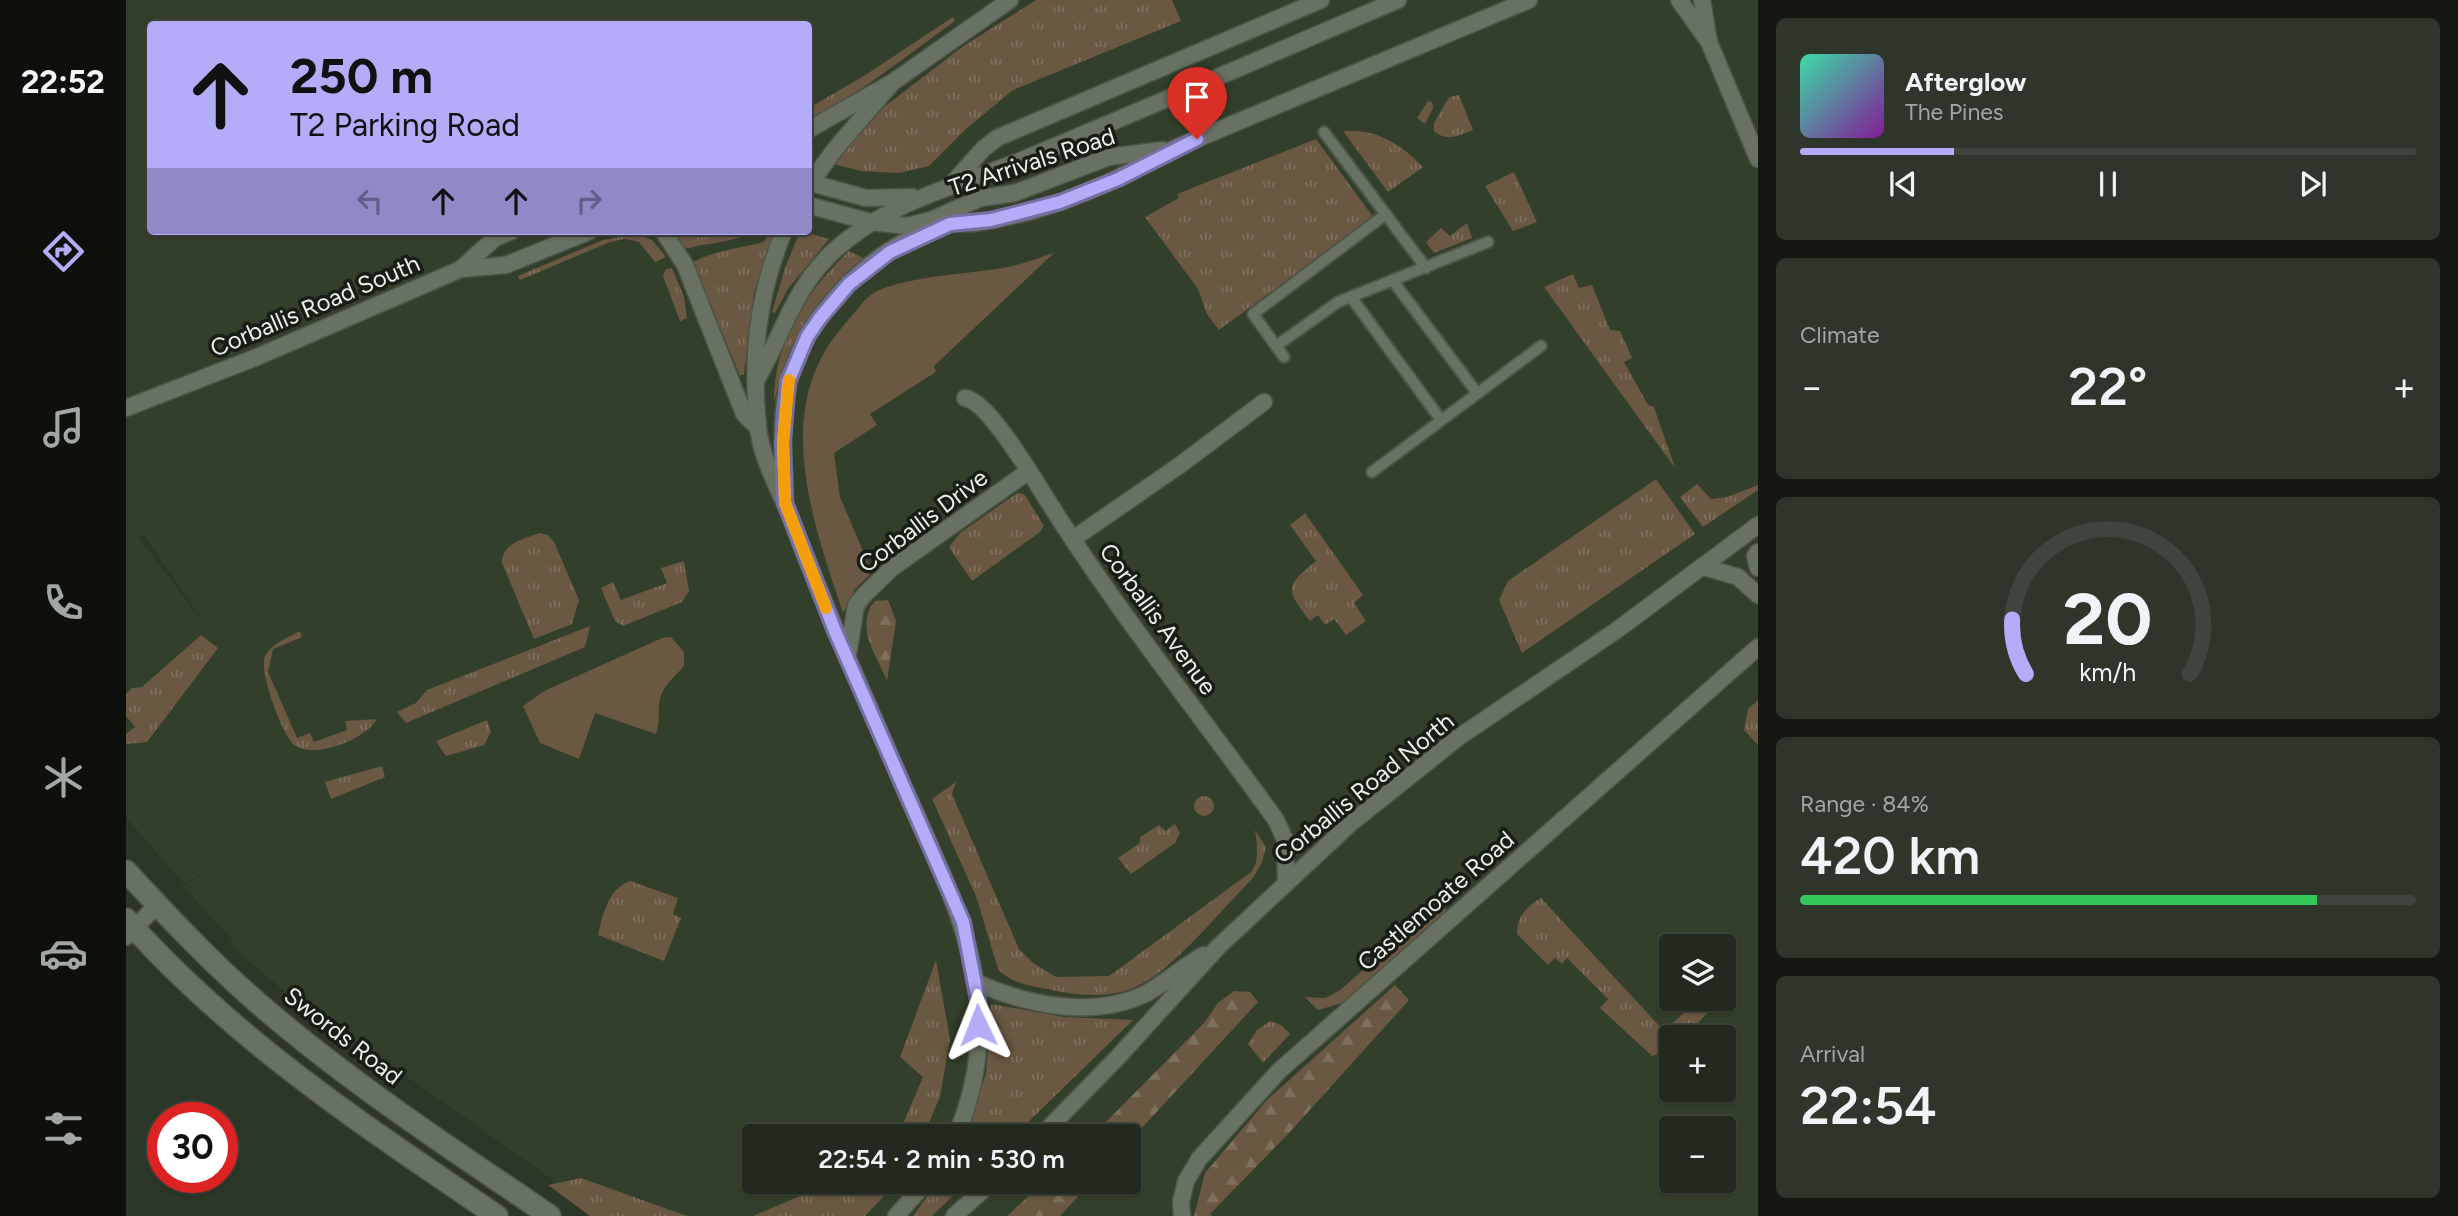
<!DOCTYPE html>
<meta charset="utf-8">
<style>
:root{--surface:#22291e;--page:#2e352b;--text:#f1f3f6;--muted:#a2a6a4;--line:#3f453c;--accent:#b3acf9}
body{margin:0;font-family:Figtree,sans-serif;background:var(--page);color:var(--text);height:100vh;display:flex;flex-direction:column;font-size:26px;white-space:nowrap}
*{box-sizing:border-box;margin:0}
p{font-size:23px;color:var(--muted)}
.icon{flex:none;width:38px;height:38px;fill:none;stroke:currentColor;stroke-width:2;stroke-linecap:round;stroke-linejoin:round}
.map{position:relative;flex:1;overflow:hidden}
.side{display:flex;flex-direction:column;gap:18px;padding:18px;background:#131710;width:700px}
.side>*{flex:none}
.top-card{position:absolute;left:21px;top:21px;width:665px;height:214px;border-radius:7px;box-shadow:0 2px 5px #0004,0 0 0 2px var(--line);background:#b3acf9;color:#111;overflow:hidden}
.tools{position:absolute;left:1533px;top:934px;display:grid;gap:14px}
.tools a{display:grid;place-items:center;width:77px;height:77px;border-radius:7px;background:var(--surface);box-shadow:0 2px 5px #0004,0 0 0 2px var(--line);font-size:35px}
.speed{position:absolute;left:21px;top:1102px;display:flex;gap:14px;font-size:35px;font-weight:700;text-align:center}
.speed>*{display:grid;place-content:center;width:91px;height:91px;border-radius:50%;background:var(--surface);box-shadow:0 2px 5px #0004,0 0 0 2px var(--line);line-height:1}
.speed .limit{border:10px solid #d22;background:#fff;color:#111}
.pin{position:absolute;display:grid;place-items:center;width:60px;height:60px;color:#fff;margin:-72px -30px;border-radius:50% 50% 50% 0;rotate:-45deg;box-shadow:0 0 7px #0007}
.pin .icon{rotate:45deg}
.me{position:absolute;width:77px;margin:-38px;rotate:358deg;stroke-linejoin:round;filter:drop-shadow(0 0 5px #0008)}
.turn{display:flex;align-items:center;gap:24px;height:147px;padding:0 28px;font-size:32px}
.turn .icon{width:91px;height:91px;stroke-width:2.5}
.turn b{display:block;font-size:49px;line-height:60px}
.lanes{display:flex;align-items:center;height:66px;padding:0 28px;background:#0003;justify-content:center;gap:35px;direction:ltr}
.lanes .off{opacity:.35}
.big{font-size:52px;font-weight:600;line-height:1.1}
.side .tile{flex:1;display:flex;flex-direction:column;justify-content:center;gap:10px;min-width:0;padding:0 24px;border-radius:10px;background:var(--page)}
.side .dial{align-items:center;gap:0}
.dial svg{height:182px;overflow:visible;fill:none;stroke:var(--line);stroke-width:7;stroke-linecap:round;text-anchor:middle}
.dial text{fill:var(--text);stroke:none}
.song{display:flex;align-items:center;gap:21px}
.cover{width:84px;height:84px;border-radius:10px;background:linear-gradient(135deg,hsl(160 70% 55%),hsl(290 70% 35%))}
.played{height:7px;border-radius:4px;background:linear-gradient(90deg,var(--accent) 25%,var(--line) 25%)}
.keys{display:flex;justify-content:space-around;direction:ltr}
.heat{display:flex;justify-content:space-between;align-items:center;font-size:38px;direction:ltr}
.charge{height:10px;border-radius:5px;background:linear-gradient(90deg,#34c759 84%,var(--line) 0)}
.trip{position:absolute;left:616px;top:1124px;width:399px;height:70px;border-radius:7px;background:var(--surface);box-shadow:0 2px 5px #0004,0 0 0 2px var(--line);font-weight:600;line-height:70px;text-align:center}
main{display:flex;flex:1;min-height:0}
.tab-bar{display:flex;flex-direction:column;width:126px;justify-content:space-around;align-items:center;background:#0e100c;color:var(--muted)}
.tab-bar .icon{width:49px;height:49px}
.tab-bar .current{color:var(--accent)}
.tab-bar b{font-size:32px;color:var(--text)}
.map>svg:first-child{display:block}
.built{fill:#323f2a;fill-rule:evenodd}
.grass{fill:url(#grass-tufts)}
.forest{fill:url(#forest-firs)}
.garden{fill:#6a5842}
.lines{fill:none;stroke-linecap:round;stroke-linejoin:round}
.pedestrian-casing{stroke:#4d5548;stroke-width:14}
.minor-casing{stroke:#4d5548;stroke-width:19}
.secondary-casing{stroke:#4d5548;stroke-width:24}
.pedestrian{stroke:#687262;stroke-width:10}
.minor{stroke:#687262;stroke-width:16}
.secondary{stroke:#687262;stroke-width:21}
.route-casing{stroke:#7470a2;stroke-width:18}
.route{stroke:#b3acf9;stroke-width:12}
.slow{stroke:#f59e0b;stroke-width:12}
.labels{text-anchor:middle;stroke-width:7;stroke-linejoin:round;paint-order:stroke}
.street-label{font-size:24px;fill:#ebf1e8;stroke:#181d16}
</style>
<main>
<nav class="tab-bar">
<b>22:52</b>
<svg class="icon current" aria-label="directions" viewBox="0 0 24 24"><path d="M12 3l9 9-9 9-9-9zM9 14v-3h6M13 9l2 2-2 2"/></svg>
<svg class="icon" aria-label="music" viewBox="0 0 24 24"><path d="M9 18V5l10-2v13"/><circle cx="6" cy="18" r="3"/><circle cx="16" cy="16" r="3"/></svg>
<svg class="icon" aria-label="phone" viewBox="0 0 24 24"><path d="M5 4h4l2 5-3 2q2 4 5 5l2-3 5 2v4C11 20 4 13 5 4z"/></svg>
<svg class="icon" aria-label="climate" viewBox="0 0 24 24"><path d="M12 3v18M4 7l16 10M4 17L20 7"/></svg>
<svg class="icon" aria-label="car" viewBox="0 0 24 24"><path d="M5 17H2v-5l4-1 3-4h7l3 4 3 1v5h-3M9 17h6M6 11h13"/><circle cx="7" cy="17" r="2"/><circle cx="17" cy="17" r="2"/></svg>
<svg class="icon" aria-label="filters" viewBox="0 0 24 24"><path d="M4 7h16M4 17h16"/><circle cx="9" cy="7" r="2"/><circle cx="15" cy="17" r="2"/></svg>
</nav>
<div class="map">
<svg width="1632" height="1216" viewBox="0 0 1632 1216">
<defs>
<pattern id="grass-tufts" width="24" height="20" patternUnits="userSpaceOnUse" patternTransform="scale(1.75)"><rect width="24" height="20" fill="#6a5842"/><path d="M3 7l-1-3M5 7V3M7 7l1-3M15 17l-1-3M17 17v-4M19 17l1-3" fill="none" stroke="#7f705d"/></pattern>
<pattern id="forest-firs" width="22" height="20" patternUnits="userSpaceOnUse" patternTransform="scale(1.75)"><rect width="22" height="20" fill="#6a5842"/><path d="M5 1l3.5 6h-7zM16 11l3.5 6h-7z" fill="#7f705d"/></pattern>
</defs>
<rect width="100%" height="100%" fill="#2d3728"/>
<path class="built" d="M0,0H1632V1216H478L191,1013H184L112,952L105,943L107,941L57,886L97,861L58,884L0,817ZM24,24H682V231H24ZM17,534L88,636L13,538ZM1545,947H1598V999H1545ZM1545,1038H1598V1090H1545ZM1545,1129H1598V1181H1545ZM628,1136H1003V1181H628Z"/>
<g class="grass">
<path d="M910,0H1046L1055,21L887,90L841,128L803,166L773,173L735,171L707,164L758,107L836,47Z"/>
<path d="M827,17L829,21C781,55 735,93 683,121V108L741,74Z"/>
<path d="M1333,95L1347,130C1332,136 1321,142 1308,131V123L1323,97Z"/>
<path d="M1302,101L1306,102L1307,108L1299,124L1291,118Z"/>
<path d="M1217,131C1250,128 1275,144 1297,167L1262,192Z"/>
<path d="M1190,139L1247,217L1093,330L1081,314L1072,289L1019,217L1053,198L1051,194Z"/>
<path d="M1388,172L1411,222L1387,231L1359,186Z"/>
<path d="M1341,223L1346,238L1308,253L1300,242L1315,228L1324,236Z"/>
<path d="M546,231H625C610,244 576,242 557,250Z"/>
<path d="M644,231H650L628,293L618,374L614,376L567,262C588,251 614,248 638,242Z"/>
<path d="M674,231L703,239L662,289L649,313L646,312L659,268Z"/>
<path d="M511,234L526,240L540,257L529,262L513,242L499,239L484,242L394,280L392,276L477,240Z"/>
<path d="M752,249L754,252C698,290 664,337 648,402C648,341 680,292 723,251L737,258Z"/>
<path d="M546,268L558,297L561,318L554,321L537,276L540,269Z"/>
<path d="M1447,274L1453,288L1466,285L1484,330L1494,331L1506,358L1498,362L1522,405L1528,407L1549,468L1418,287Z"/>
<path d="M1530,479L1569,534L1396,653L1373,600L1382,581Z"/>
<path d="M1571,484L1585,499L1601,497L1632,485V490L1577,527L1554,497Z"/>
<path d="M891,493L898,494L918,526L914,532L846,581L823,547L834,533Z"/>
<path d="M1179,513L1237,595L1228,603L1240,621L1220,635L1208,619L1199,625L1192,615L1184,621C1160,590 1158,586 1190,561L1164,525Z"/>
<path d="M413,533L422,535L428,542L453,600L446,624L408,639L376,563C376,543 396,540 413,533Z"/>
<path d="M558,561L563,591L556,602L497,626L489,621L475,588L487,582L495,600L541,583L535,568Z"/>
<path d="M464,626L459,647L280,723L271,712L290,703L301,690Z"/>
<path d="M174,631L176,637L147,649L142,672L171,738L184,733L188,742L221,730L219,721L251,719C240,739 190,759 170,746C157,739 132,669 139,656C146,643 162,638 174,631Z"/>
<path d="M75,635L92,648L21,742L0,744V734L9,727L0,716V694L6,688L16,687Z"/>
<path d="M1632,700V745L1618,730L1622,709Z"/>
<path d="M361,720L365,732L358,745L320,756L310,741Z"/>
<path d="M256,766L259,777L205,799L199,782Z"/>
<path d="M830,782L826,794L893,949L907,963L930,977L983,976L1125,872C1134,861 1131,844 1129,830L1140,847L1135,865L1126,879C1098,907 1053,962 1021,981C993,999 957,997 926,990C907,986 885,984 872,969L850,896L806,799Z"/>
<circle cx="1078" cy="806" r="10"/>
<path d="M1049,824L1054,833L1049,843L1005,874L992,858L1014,843V837L1033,825L1039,831Z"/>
<path d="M504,881L552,898L547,914L555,918L538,961L472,935C477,914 482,889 504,881Z"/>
<path d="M1415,898L1538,1031L1573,999H1593L1559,1038H1545V1050L1526,1056L1474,1008L1482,999L1441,958L1436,964L1429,958L1422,965L1391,934C1391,916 1401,906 1415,898Z"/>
<path d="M810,960L824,1039L814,1097L797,1136H772L797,1077L774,1057Z"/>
<path d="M865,1004L938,1017L1007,1020L888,1136H838L860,1074Z"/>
<path d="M1144,1021L1155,1025L1164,1034L1137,1063L1122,1044L1131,1030Z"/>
<path d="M455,1178L555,1214L563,1216H464L422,1185Z"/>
<path d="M709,1181H772L739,1216H627Z"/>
<path d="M812,1181H842L806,1216H787Z"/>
</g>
<g class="forest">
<path d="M762,600L770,621L761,681C750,654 728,625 749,601Z"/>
<path d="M1309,907L1326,910L1220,1002L1192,1010L1179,997L1199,998L1213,991Z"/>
<path d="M1269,985L1283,1000L1163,1133L1084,1214L1086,1216H1068L1079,1173L1141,1100Z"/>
<path d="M1108,991L1124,992L1132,1002L1003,1142V1136H966L1078,1023L1092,1003Z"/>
<path d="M919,1181H966L934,1216H881Z"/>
</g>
<g class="garden">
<path d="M928,253L808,366L810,372L744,414L751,425L708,453L714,497L746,572L729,589L717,613C687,522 644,408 718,325C727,315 740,296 751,291C785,276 841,274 877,268C895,265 912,258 928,253Z"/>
<path d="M545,637L558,652V666C549,677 537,685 534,699C531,712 535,722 530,734L469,713L453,759L414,743L397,706L418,691L536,638Z"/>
</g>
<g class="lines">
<defs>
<g id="pedestrian">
<path d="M1198,132L1300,268"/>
<path d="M1267,281L1351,393"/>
<path d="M1225,297L1315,420"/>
<path d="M1150,346L1127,314L1260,214"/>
<path d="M1158,357L1150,346L1212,302L1362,242"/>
<path d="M1246,472L1415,346"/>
</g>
<g id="minor">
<path d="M1553,0L1583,42"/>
<path d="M1576,0L1583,42L1632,159"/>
<path d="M682,130L767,82L884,0"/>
<path d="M682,182L740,198L786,197"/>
<path d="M825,185L857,149L871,138L1195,0"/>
<path d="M682,186L710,148L765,84"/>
<path d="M682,205L744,222L782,226L805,220L855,198L889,193L983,157L1037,150"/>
<path d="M537,231L559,265L618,414L632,428"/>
<path d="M658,231C631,297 625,357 632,427C636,464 656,492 668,526C699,610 737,692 772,774C825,896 888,1000 830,1136"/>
<path d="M335,269L380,265L464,231"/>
<path d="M631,379C657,333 669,285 710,249C765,200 835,185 901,158C1025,106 1148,53 1272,0"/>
<path d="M839,398C860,401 895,459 907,477C979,596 1068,706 1150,820L1159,840L1160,880"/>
<path d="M0,408L131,357L335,269L369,238L386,231"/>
<path d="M659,503C659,463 652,421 663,382C682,310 751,243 823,224C831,222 841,224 849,223C868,220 888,216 906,211C956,197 1002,174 1047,149L1403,0"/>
<path d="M947,539L1054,465L1138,402"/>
<path d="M1632,552L1629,556L1632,568"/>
<path d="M1578,567L1612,577L1632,595"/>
<path d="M722,655L730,605L739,594L766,568L903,471"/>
<path d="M0,937L31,905"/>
<path d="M849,982C900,1005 967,1019 1019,994C1040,983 1057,966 1078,955"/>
<path d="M915,1136L992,1057L1092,947L1225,823L1333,737L1491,630L1632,525"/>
<path d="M770,1216L801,1181"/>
<path d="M828,1216L867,1181"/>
<path d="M1056,1216L1055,1202L1060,1181L1073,1159L1153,1071L1632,647"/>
</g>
<g id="secondary">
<path d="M0,871C48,923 97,975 152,1020C238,1092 332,1153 424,1216"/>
<path d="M0,919C106,1039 240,1127 371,1216"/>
</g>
</defs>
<use href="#pedestrian" class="pedestrian-casing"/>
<use href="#minor" class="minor-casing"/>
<use href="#secondary" class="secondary-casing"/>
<use href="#pedestrian" class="pedestrian"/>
<use href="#minor" class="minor"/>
<use href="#secondary" class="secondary"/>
</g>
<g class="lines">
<defs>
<path id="route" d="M852,1025V1000L837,922L709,631L659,503L657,442L662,382L681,337L694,318L723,284L764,252L824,224L865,220L934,202L992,179L1071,139"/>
</defs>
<use href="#route" class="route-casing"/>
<use href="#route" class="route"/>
<path class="slow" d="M663,380L657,442L659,503L700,608"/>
</g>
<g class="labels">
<g class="street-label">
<text transform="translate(906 162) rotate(-18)" y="8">T2 Arrivals Road</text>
<text transform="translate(189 306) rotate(-23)" y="8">Corballis Road South</text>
<text transform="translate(797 521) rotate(-37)" y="8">Corballis Drive</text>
<text transform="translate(1032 619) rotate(54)" y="8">Corballis Avenue</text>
<text transform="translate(1238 788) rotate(-39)" y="8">Corballis Road North</text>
<text transform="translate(1310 901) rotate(-41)" y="8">Castlemoate Road</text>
<text transform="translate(217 1036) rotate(38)" y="8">Swords Road</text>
</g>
</g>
</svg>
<div class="tools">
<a><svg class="icon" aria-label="layers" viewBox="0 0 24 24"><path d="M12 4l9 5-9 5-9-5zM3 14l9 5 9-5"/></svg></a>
<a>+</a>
<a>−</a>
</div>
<div class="speed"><div class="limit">30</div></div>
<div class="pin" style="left:1071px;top:139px;background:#d93025"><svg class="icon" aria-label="arrive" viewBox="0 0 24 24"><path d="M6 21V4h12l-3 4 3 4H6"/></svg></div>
<svg class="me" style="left:852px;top:1025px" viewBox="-20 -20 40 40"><path d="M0-17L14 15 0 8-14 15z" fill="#b3acf9" stroke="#fff" stroke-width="4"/></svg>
<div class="trip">22:54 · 2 min · 530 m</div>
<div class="top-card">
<div class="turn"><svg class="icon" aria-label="ahead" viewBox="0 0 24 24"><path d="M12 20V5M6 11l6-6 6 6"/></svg><div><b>250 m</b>T2 Parking Road</div></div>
<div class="lanes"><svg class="icon off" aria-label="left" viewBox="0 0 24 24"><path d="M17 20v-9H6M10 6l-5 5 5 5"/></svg><svg class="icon" aria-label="ahead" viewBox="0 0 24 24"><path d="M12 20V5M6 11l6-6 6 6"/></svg><svg class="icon" aria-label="ahead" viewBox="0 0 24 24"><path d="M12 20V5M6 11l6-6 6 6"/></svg><svg class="icon off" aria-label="right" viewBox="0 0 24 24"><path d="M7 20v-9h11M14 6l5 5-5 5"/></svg></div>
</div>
</div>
<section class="side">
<div class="tile">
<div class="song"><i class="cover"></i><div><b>Afterglow</b><p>The Pines</p></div></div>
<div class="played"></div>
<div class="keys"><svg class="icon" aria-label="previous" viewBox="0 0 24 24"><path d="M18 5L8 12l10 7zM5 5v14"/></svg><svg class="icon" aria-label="pause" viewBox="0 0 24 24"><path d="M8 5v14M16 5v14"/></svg><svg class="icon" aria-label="next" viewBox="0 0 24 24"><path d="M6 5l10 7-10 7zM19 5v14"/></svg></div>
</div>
<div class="tile"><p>Climate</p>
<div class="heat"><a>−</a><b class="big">22°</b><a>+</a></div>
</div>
<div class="tile dial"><svg viewBox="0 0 100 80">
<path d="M14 69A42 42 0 1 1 86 69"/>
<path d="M14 69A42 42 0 0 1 8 45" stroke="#b3acf9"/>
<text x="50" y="56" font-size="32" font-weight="700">20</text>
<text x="50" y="72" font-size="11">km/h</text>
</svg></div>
<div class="tile"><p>Range · 84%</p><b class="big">420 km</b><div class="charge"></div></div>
<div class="tile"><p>Arrival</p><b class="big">22:54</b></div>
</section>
</main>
